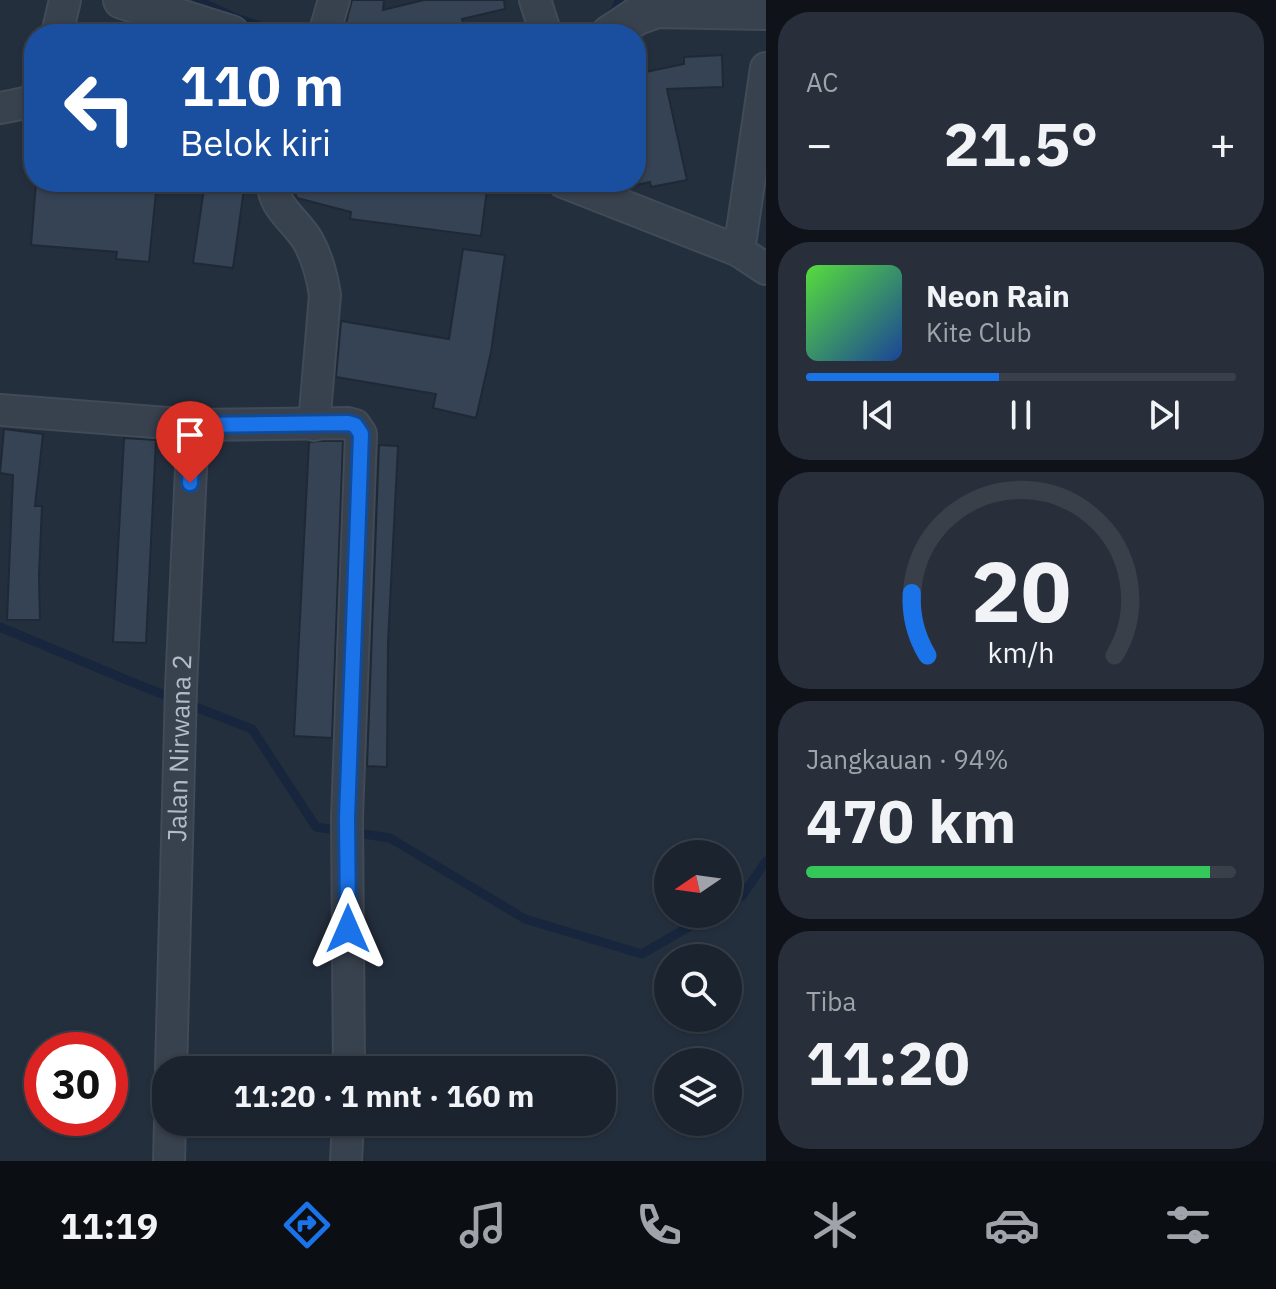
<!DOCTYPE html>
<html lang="id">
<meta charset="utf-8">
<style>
:root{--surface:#1b232e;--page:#282f3a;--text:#f1f3f6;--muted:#a0a4aa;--line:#39404a;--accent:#1a73e8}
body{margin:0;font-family:"IBM Plex Sans",sans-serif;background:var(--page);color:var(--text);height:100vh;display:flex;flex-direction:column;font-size:30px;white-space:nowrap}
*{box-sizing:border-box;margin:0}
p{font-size:26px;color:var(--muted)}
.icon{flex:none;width:44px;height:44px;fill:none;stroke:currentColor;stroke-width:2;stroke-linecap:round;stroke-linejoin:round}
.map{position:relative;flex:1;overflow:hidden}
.panel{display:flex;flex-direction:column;gap:12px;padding:12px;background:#0f1319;width:510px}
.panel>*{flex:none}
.guide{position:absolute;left:24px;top:24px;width:622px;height:168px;border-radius:32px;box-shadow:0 2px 6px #0004,0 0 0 2px var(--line);background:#1a4fa0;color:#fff;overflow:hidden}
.needle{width:52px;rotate:257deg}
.tools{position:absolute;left:654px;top:840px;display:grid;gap:16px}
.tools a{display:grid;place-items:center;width:88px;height:88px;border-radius:50%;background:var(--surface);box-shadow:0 2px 6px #0004,0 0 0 2px var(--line);font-size:40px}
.speed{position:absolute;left:24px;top:1032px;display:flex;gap:16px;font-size:40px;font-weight:700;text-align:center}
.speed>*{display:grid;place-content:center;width:104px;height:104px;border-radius:50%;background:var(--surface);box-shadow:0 2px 6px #0004,0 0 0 2px var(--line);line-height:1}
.speed .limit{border:12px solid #d22;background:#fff;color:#111}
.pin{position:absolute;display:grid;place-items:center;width:68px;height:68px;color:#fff;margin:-82px -34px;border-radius:50% 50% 50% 0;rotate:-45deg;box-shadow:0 0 8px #0007}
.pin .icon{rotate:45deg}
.me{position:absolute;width:88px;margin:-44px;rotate:0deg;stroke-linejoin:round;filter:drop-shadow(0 0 6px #0008)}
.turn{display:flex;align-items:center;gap:28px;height:168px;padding:0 24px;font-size:36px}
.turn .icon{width:104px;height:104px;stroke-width:2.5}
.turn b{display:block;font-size:56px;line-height:68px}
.big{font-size:60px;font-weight:700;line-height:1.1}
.panel .card{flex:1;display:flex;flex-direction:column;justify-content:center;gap:12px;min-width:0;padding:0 28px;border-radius:32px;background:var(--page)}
.panel .dial{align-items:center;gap:0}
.dial svg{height:208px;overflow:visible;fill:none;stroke:var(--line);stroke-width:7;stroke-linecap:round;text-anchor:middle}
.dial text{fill:var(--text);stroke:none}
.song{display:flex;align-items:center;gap:24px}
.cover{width:96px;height:96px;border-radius:12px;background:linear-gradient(135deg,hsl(110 70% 55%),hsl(220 70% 35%))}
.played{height:8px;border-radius:4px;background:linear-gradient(90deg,var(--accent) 45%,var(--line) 45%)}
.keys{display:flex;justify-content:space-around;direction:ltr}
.heat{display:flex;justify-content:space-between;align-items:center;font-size:44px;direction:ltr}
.charge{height:12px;border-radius:6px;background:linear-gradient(90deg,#34c759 94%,var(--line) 0)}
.trip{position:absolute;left:152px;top:1056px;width:464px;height:80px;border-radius:32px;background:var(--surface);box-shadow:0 2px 6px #0004,0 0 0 2px var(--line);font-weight:700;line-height:80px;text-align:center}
.dock{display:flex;height:128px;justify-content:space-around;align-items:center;background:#0b0e12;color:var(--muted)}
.dock .icon{width:56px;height:56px}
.dock .current{color:var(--accent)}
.dock b{font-size:36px;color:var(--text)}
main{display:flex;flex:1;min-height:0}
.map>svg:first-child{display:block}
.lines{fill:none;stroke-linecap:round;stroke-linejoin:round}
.stream{stroke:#17263c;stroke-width:9}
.building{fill:#364354;stroke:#1f2835;stroke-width:2}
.minor-casing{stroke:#414a57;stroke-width:34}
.tertiary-casing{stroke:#414a57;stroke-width:40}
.minor{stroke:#38414e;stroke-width:30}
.tertiary{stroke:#38414e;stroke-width:36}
.route-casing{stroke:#114b97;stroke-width:20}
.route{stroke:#1a73e8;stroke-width:14}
.labels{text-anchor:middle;stroke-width:8;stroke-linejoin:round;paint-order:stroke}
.street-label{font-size:26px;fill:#b4bcc9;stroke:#1d2633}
</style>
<main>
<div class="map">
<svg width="766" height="1161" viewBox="0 0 766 1161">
<rect width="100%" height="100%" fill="#242f3e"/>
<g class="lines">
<g class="stream">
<path d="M197,0L236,18L283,34"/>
<path d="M591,34L616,9L619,0"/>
<path d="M0,627L139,685L252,729L316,827L390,838L525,919L642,954L711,914"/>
<path d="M728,904L742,896L766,861"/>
</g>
</g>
<g class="building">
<path d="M352,0H384L383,10L424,0H504L505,9L462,19L466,34H343Z"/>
<path d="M722,55L723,87L667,89L687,180L651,187L650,182L636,185V74L684,64V57Z"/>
<path d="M63,182H157L149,262L116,259L117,252L31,245L36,183L62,186Z"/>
<path d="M205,182H245L233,268L193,263Z"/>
<path d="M291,182H488L481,236L350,219L351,212L297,198Z"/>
<path d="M463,249L505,255L491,352L476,418L433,408L436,394L336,377L341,321L449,339Z"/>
<path d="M4,429L43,434L35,506H42L39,576L40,620H7L13,475L0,473Z"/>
<path d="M124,438L156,440L146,643L113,642Z"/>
<path d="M321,441H343L332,738L294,736L309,442Z"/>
<path d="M379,445L398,446L388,643L387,767L367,766Z"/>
</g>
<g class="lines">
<defs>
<g id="minor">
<path d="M535,0L546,34"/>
<path d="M57,34L65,0"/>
<path d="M324,34L334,0"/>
<path d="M766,68L739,251L766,269"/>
<path d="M0,108L30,102L34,97"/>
<path d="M273,182C272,207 296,220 308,241C317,257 322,276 325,295L314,425"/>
<path d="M563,182L739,251"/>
<path d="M0,410L193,425L348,423L355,425L361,434L347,818L349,1070"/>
<path id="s1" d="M171,1070L181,688L193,425"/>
<path d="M169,1161L170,1122"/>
<path d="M346,1161L348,1122"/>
</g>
<g id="tertiary">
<path d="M122,0L231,34"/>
<path d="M610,34L637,16L657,9L766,11"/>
</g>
</defs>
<use href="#minor" class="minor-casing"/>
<use href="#tertiary" class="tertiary-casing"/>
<use href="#minor" class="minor"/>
<use href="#tertiary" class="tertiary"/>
</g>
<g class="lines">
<defs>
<path id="route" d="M190,483L193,425L348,423L355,425L361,434L347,818L348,929"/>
</defs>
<use href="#route" class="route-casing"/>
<use href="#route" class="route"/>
</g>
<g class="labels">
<g class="street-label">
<text dy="9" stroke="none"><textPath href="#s1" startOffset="322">Jalan Nirwana 2</textPath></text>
</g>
</g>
</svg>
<div class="tools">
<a><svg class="needle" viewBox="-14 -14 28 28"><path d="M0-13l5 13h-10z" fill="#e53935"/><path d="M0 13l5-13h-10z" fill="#a0a4aa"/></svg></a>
<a><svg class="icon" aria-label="search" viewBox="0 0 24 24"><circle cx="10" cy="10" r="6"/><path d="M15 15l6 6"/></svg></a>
<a><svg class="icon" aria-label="layers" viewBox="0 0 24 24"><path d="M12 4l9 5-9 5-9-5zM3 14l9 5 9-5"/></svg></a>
</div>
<div class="speed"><div class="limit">30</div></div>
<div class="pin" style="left:190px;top:483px;background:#d93025"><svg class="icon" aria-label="arrive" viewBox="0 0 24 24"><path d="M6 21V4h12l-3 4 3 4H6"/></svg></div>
<svg class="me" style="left:348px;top:929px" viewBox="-20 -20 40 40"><path d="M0-17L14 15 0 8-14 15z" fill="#1a73e8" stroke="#fff" stroke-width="4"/></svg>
<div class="trip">11:20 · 1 mnt · 160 m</div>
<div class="guide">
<div class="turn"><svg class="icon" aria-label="left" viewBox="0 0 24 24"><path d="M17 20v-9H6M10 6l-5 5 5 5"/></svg><div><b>110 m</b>Belok kiri</div></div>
</div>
</div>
<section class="panel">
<div class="card"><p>AC</p>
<div class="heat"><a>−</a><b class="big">21.5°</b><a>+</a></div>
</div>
<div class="card">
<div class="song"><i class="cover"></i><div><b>Neon Rain</b><p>Kite Club</p></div></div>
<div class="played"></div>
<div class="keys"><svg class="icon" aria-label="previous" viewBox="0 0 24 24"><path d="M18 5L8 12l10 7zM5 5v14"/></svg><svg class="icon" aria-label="pause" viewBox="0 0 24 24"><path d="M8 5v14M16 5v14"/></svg><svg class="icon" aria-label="next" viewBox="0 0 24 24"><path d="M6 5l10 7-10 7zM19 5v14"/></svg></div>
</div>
<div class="card dial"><svg viewBox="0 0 100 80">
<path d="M14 69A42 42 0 1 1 86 69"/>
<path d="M14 69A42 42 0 0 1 8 45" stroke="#1a73e8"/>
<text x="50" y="56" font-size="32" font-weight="700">20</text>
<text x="50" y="72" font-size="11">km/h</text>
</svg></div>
<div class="card"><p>Jangkauan · 94%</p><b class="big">470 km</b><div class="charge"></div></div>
<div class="card"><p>Tiba</p><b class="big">11:20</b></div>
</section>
</main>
<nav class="dock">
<b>11:19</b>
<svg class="icon current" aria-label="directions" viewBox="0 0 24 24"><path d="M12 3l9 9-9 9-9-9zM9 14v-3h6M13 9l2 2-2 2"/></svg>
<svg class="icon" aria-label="music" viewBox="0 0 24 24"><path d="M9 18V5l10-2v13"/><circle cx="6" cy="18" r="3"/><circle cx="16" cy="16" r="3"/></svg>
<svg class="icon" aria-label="phone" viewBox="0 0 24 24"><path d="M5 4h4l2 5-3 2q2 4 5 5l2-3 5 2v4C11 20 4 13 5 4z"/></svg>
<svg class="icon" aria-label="climate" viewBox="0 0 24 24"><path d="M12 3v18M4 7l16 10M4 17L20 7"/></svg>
<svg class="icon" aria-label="car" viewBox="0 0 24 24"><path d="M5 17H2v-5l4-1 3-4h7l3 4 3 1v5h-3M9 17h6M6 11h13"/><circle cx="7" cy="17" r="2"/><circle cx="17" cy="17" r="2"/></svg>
<svg class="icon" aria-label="filters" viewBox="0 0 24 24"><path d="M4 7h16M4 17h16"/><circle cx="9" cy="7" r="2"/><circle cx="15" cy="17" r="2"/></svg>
</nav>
